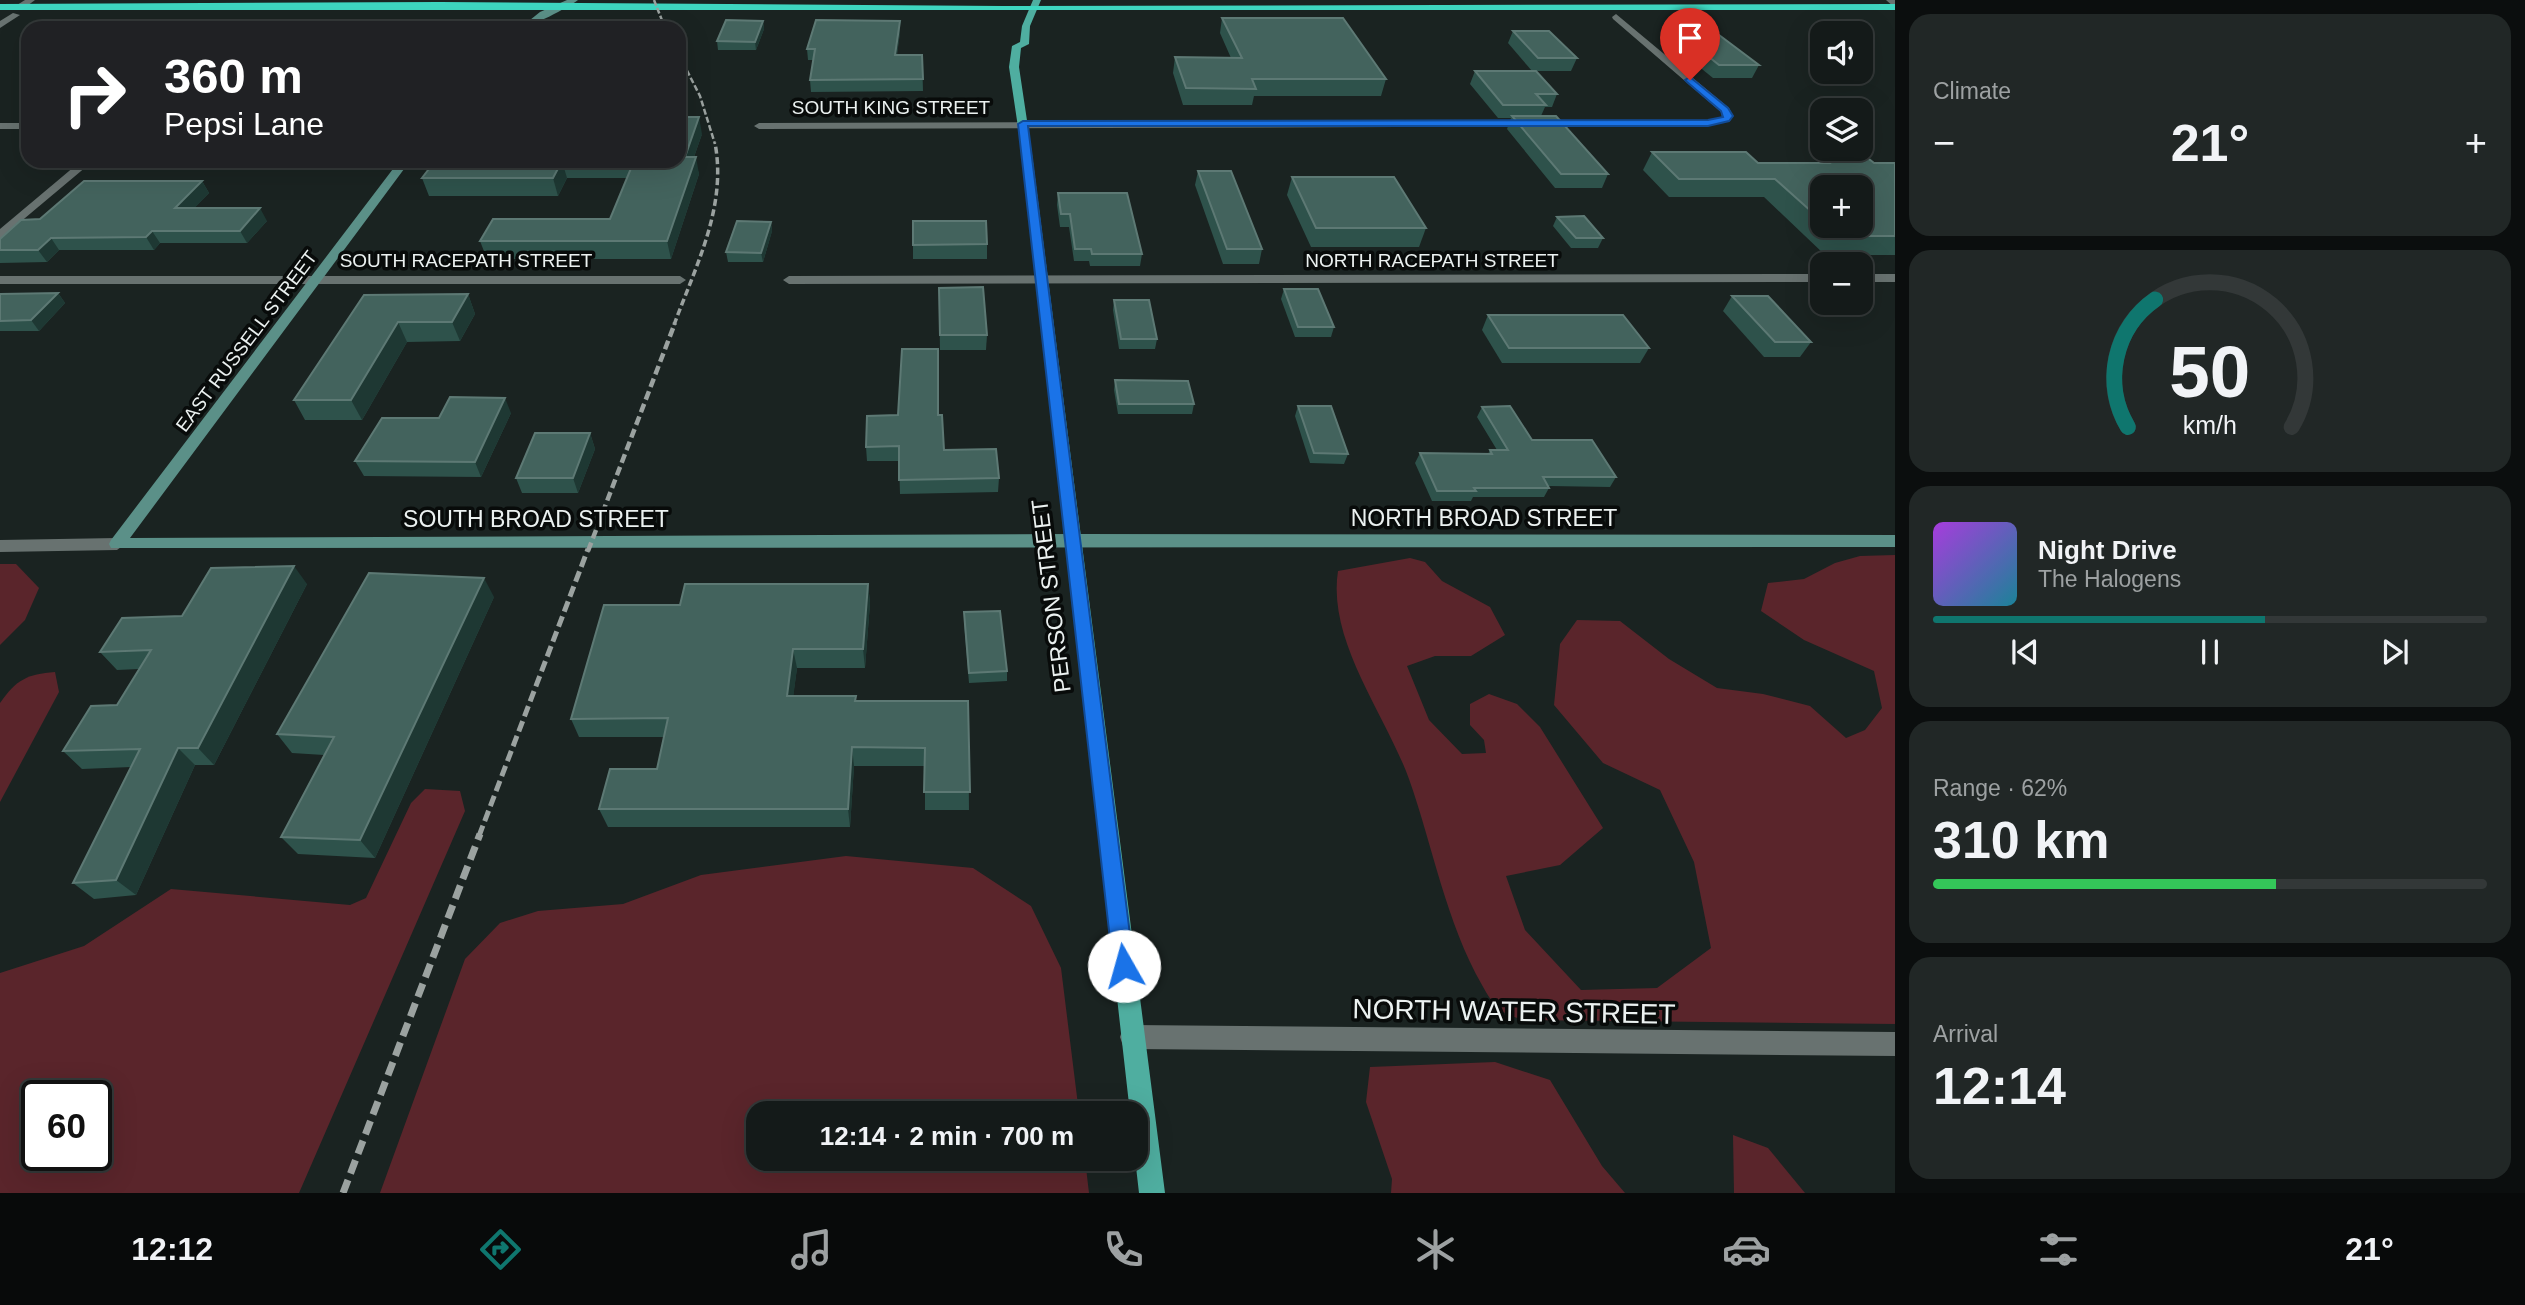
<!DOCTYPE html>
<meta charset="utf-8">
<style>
:root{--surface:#141a19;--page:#212726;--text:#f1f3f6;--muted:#9da1a2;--line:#333838;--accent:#0f766e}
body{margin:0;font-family:Helvetica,sans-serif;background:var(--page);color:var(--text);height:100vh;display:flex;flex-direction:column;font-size:26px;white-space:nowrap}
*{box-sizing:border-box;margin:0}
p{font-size:23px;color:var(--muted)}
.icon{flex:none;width:38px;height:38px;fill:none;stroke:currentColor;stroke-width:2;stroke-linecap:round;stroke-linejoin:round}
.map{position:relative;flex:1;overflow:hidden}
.side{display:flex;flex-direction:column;gap:14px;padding:14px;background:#0b0e0e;width:630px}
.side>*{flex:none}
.top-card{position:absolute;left:21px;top:21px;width:665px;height:147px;border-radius:21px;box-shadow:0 7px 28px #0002,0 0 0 2px var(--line);background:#202124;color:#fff;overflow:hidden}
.fabs{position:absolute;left:1810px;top:21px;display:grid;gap:14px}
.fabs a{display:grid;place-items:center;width:63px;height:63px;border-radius:14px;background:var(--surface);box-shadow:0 7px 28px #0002,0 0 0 2px var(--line);font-size:35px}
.speed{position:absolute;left:21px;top:1080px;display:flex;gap:14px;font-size:35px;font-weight:700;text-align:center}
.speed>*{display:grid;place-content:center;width:91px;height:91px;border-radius:50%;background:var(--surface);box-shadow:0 7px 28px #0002,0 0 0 2px var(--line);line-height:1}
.speed .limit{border:4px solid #111;border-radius:10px;background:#fff;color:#111}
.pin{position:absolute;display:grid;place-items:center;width:60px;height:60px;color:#fff;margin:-72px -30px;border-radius:50% 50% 50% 0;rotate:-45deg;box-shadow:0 0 7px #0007}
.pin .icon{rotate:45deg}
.me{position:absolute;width:77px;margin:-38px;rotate:353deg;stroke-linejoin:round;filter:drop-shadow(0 0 5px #0008)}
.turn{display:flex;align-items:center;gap:24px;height:147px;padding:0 28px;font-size:32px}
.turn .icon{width:91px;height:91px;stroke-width:2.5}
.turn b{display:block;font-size:49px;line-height:60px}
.big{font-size:52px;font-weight:800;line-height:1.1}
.side .widget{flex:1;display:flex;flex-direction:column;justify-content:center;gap:10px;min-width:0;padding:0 24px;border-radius:21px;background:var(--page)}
.side .dial{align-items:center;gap:0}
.dial svg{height:182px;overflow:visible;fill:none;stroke:var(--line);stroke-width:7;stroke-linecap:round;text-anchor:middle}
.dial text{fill:var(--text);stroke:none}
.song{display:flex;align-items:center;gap:21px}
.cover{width:84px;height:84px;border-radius:10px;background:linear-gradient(135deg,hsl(280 70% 55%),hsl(190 70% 35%))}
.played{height:7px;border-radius:4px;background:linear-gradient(90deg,var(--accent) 60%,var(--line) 60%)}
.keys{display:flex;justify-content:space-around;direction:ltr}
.heat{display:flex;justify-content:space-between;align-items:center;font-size:38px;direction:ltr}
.charge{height:10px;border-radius:5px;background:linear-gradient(90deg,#34c759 62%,var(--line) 0)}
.trip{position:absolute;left:746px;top:1101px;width:402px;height:70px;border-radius:21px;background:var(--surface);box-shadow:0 7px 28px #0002,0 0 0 2px var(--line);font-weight:800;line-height:70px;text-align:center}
.dock{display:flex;height:112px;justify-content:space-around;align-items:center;background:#080a0a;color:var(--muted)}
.dock .icon{width:49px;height:49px}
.dock .current{color:var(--accent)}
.dock b{font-size:32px;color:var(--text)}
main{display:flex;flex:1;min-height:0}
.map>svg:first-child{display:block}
.green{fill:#5a252b;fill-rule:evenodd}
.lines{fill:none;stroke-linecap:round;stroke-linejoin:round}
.street{fill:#687270;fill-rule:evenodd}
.secondary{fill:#5b9088;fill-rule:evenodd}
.primary{fill:#4faea0;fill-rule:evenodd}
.highway{fill:#3ed6c0;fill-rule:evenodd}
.rail-far4{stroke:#9ba2a0;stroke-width:2.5;stroke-dasharray:6 2.5;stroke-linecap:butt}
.rail-far3{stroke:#9ba2a0;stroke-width:3.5;stroke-dasharray:7 3.5;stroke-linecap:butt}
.rail-far2{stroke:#9ba2a0;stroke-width:4.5;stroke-dasharray:9 4.5;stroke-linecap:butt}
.rail-far1{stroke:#9ba2a0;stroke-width:5;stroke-dasharray:11 5;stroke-linecap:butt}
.rail{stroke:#9ba2a0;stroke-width:7;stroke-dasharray:14 7;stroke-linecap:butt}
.wall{fill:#2e524b;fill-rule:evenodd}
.shaded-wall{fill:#1e3833}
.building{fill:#43635d;stroke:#5d7974;stroke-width:2}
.route{fill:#1a73e8;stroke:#114b97;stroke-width:2}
.labels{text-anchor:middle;stroke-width:7;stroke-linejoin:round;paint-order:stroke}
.far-street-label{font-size:19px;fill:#ebf1f0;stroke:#080b0a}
.street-label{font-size:23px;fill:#ebf1f0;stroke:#080b0a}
.near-street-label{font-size:28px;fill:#ebf1f0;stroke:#080b0a}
</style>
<main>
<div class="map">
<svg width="1895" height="1193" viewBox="0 0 1895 1193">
<rect width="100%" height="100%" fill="#1a2321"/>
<g class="green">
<path d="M1895,555V1024L1524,1020C1499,1013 1495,1008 1482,985C1446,922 1433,847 1409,779C1386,715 1327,641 1338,571L1410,558L1425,562L1442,581L1490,607L1505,635L1471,656H1435L1407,666L1429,720L1462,754L1486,753L1484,740L1470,725V704L1489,694L1517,704L1540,727L1603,828L1560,865L1506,876L1525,930L1581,990L1657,988L1711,948L1694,862L1660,790L1603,763L1554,705L1560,644L1577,620L1620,621L1669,659L1717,688L1763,694L1810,706L1846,738L1865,730L1882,708L1874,671L1804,640L1761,611L1768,583L1804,579L1835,563L1860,556Z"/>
<path d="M0,564H16L39,588L25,620L0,645Z"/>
<path d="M55,672L59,692L0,802V703C16,680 27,674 55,672Z"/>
<path d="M425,789L460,791L465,811L299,1193H0V973L84,946L171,889L350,905L366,898L411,803ZM37,1096H96V1155H37Z"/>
<path d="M846,856L973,868L1031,906L1061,968L1079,1113H758V1158L1085,1159L1089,1193H380L465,959L500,923L538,911L623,904L701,875Z"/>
<path d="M1495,1062L1550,1080L1602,1166L1625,1193H1391L1392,1179L1366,1102L1370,1067Z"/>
<path d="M1733,1135L1768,1148L1805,1193H1734Z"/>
</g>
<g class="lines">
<g class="street">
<path d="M25,0H35L23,9H17V5Z"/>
<path d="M1886,0H1895V8Z"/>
<path d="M13,13L20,15L0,28V21Z"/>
<path d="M1616,14L1729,108L1733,116L1730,121L1708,126L759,129L754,126L759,123L1708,120L1722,117L1721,112L1613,19L1612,17Z"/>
<rect x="0" y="123" width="28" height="6"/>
<path d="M81,161H93L0,239V229Z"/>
<path d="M1822,274V282L789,284L783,280L789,276Z"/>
<rect x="1860" y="274" width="35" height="8"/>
<path d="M0,276H680L686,280L680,284H0Z"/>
<path d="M117,538L125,544L117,550L0,552V540Z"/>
<path d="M1132,1025L1895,1032V1056L1132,1049L1123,1046L1120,1037L1123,1028Z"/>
</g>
<g class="secondary">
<path d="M567,0H578C569,7 529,28 520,28L540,12Z"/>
<path d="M399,161H410L130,538L1072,534L1895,535V547L111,548L109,544L111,540Z"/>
</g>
<path class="primary" d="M1033,0H1041L1030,26L1029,44L1021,48L1019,67L1032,154L1165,1193H1139L1135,1158L1136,1113H1130L1022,154L1009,67L1012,46L1020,42L1022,26Z"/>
<path class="highway" d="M440,2L1002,6L1895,4V10H0V4Z"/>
<g class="rail-far4">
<path d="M654,0L665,28"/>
<path d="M679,55L700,96L715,144"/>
</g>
<path class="rail-far3" d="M674,325C696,265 727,207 715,143"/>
<path class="rail-far2" d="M588,551L675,323"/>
<path class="rail-far1" d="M479,836L588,549"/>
<path class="rail" d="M343,1193L480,834"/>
</g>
<g class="wall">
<path d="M1222,18L1386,79L1381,96H1254L1252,105H1183L1173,73L1175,57L1231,58L1220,33Z"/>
<path d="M763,21L764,29L756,50H718L717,41Z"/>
<path d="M1667,23L1759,65L1752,78H1713L1661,36Z"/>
<path d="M1513,31L1577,58L1571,71H1532L1508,43Z"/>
<path d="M900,32L897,55H922L923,91L811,92L810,80L813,60H808L807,49Z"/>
<path d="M1475,71L1557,94L1552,107H1545L1541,116L1608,174L1602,188H1555L1507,129L1511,118H1498L1470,84Z"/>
<path d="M702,134L694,157L699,174L671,259H487L480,241L610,219L627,178H567L558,196H429L422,178L435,161H679Z"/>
<path d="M1652,152L1758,163H1821L1824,159L1874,163H1895V255H1825L1764,197H1669L1643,170ZM1822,187L1860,226H1822Z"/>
<path d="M1198,171L1262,249L1259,264H1223L1195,185Z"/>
<path d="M1292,177L1426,228L1419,247H1311L1287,195Z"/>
<path d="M202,181L209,193L194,208L267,221L247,243H160L154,250H59L47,262L0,263V239L40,219Z"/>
<path d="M1058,193L1142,254L1140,266H1090L1089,261H1074L1069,227H1060L1057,205Z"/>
<path d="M1557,217L1603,238L1598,248H1571L1553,226Z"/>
<path d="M771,222L772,231L763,262H728L726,252Z"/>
<path d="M987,244V259H913V245Z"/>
<path d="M939,288L987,335L986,350H940Z"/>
<path d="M1284,289L1334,327L1331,337H1295L1281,299Z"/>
<path d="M58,293L65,303L39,331H0V294Z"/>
<path d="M468,294L475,314L460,341L407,342L362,420H305L294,400L364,295Z"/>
<path d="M1732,296L1811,342L1800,357H1764L1723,311Z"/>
<path d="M1114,300L1157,339L1155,349H1119L1113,310Z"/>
<path d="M1488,315L1649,348L1640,363H1502L1482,330Z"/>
<path d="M1115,380L1194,404L1192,414H1118L1114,390Z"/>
<path d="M1298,406L1348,454L1344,464L1310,463L1295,416Z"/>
<path d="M1482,407L1532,440L1616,477L1610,487L1549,486V488L1544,497H1473L1471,501H1432L1415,463L1420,453L1488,454L1490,450H1497L1477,417Z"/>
<path d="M511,413L481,477L364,476L355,461L439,418Z"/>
<path d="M938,415L944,450L999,478L998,492L900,494L899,461H867L866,447Z"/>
<path d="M590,433L595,449L578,493H522L516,478Z"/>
<path d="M307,584L214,765H195L136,895L94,899L73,883L131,767L82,769L63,751L117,705L139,669L117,670L100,652L182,616Z"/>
<path d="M868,584L870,603L865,668H797L793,696H856V701H968L969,810H925V766H854L850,827H608L599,809L657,769L664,737H579L571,719L680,605Z"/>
<path d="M494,597L375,858L298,854L281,837L324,755L292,753L277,734Z"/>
<path d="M964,612L1007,671V681L969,683L964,622Z"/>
</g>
<g class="shaded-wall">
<path d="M763,21L764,29L756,50L755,42Z"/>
<path d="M900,21V32L895,67V55Z"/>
<path d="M699,117L702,134L688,174L685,157Z"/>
<path d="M696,157L699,174L671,259L667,241Z"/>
<path d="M562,161L567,178L558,196L553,178Z"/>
<path d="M202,181L209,193L182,221L175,208Z"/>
<path d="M260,208L267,221L247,243L240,231Z"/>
<path d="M771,222L772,231L763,262L761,253Z"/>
<path d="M152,231L160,243L154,250L146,237Z"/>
<path d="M51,238L59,250L47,262L38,250Z"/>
<path d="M58,293L65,303L39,331L31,320Z"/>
<path d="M468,294L475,314L460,341L452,322Z"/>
<path d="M398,322L407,342L362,420L351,400Z"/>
<path d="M505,398L511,413L481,477L475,462Z"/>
<path d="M590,433L595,449L578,493L573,478Z"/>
<path d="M294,566L307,584L214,765L198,748Z"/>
<path d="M484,578L494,597L375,858L360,840Z"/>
<path d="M868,584L870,603L865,668L863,649Z"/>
<path d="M793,649L797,668L791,715L787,696Z"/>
<path d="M852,747L854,766L850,827L848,809Z"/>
<path d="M178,748L195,765L136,895L116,880Z"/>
</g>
<g class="building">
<path d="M1222,18H1343L1386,79H1252L1256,89L1186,88L1175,57L1242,58Z"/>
<path d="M726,20L763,21L755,42L717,41Z"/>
<path d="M816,20L900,21L895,55H922L923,79L810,80L815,49H807Z"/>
<path d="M407,23H452L449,28H402Z"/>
<path d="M1667,23H1703L1759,65H1719Z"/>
<path d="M618,26L617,28H578V27Z"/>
<path d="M1513,31H1549L1577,58H1538Z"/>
<path d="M1475,71H1536L1557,94H1536L1546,105H1503Z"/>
<path d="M1512,116H1556L1608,174H1561Z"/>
<path d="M679,117H699L685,157H696L667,241H480L493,219H610L634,161H679Z"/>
<path d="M1652,152H1746L1758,163H1829L1824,159H1869L1874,163H1895V236H1838L1827,226H1860V187H1822V221L1775,179H1679Z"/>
<path d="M435,161H562L553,178H422Z"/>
<path d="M1198,171H1231L1262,249H1227Z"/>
<path d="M1292,177H1394L1426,228H1316Z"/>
<path d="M84,181H202L175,208H260L240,231H152L146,237L51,238L38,250H0V239L21,220L40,219Z"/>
<path d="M1058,193H1127L1142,254H1092L1091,249H1075L1070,214H1061Z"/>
<path d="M1584,216L1603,238H1576L1557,217Z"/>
<path d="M737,221L771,222L761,253L726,252Z"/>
<path d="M913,221H986L987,244L913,245Z"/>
<path d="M983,287L987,335H940L939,288Z"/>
<path d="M1284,289H1318L1334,327H1298Z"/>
<path d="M58,293L31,320L0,321V294Z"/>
<path d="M468,294L452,322H398L351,400H294L364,295Z"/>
<path d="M1732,296H1768L1811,342H1775Z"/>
<path d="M1114,300H1149L1157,339H1121Z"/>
<path d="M1488,315H1623L1649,348H1509Z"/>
<path d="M902,349H938V415H942L944,450L996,449L999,478L899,480V446L866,447L867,416L898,415Z"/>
<path d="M1115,380L1188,381L1194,404H1119Z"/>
<path d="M450,397L505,398L475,462L355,461L382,418H439Z"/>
<path d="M1298,406H1331L1348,454L1314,453Z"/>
<path d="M1510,406L1532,440H1592L1616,477H1543L1549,488H1474L1476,491H1437L1420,453L1492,454L1490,450H1508L1482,407Z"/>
<path d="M535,433H590L573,478H516Z"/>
<path d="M294,566L198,748H178L116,880L73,883L140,749L63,751L91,706L117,705L151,650L100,652L122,618L182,616L211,568Z"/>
<path d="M369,573L484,578L360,840L281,837L334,737L277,734Z"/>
<path d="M685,584H868L863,649H793L787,696H856L855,701H968L970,792H924L925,748L852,747L848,809H599L610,769H657L668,718L571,719L604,605H680Z"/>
<path d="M1000,611L1007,671L969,673L964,612Z"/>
</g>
<path class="route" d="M1690,77L1728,108L1733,116L1729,121L1708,126H1028L1134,966L1131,973L1124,976L1116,973L1113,966L1018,124L1023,121L1708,120L1723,117L1721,111L1687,82L1685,80Z"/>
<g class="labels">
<g class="far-street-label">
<text x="891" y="114">SOUTH KING STREET</text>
<text x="466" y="267">SOUTH RACEPATH STREET</text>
<text x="1432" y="267">NORTH RACEPATH STREET</text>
<text transform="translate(246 341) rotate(-53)" y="7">EAST RUSSELL STREET</text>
</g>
<g class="street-label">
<text x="1484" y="526">NORTH BROAD STREET</text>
<text x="536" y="527">SOUTH BROAD STREET</text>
<text transform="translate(1051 596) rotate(-97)" y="8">PERSON STREET</text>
</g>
<g class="near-street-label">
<text transform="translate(1514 1011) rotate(1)" y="10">NORTH WATER STREET</text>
</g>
</g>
</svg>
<div class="fabs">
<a><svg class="icon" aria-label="sound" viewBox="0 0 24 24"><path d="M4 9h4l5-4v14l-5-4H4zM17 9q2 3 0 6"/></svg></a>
<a><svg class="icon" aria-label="layers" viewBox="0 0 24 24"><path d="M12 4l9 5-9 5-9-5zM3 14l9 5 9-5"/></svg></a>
<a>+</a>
<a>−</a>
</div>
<div class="speed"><div class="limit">60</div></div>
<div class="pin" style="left:1690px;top:80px;background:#d93025"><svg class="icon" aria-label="arrive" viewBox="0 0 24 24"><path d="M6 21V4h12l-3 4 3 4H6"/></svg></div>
<svg class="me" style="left:1124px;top:966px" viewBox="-20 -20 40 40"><circle r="19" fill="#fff"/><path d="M0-13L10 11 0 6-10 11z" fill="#1a73e8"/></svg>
<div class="trip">12:14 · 2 min · 700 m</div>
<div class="top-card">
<div class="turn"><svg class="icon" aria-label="right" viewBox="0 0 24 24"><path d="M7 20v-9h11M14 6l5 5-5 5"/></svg><div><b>360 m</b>Pepsi Lane</div></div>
</div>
</div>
<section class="side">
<div class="widget"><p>Climate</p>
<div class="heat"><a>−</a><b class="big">21°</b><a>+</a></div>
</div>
<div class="widget dial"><svg viewBox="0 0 100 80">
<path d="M14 69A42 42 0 1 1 86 69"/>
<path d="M14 69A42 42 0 0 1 26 13" stroke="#0f766e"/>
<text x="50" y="56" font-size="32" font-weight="700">50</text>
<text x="50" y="72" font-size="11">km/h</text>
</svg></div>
<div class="widget">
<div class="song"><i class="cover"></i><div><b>Night Drive</b><p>The Halogens</p></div></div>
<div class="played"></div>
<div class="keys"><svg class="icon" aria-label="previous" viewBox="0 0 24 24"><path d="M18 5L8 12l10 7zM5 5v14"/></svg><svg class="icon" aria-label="pause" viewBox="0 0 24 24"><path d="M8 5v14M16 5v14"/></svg><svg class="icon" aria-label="next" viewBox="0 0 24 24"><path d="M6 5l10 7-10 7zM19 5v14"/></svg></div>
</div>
<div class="widget"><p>Range · 62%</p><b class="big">310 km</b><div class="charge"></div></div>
<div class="widget"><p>Arrival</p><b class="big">12:14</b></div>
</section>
</main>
<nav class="dock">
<b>12:12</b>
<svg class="icon current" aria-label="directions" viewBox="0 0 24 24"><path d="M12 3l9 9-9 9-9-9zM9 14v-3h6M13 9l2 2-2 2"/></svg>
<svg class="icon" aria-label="music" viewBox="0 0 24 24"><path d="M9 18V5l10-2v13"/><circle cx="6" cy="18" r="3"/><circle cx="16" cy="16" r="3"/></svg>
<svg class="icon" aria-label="phone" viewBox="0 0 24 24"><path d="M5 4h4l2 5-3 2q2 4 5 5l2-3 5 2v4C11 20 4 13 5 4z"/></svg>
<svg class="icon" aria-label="climate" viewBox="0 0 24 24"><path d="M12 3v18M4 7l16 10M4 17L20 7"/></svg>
<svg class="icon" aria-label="car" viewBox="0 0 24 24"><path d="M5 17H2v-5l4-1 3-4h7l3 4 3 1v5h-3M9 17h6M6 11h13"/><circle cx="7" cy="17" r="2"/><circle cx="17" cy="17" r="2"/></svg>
<svg class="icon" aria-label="filters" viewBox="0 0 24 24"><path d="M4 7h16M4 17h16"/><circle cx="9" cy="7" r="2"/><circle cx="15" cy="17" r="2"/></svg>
<b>21°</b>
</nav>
